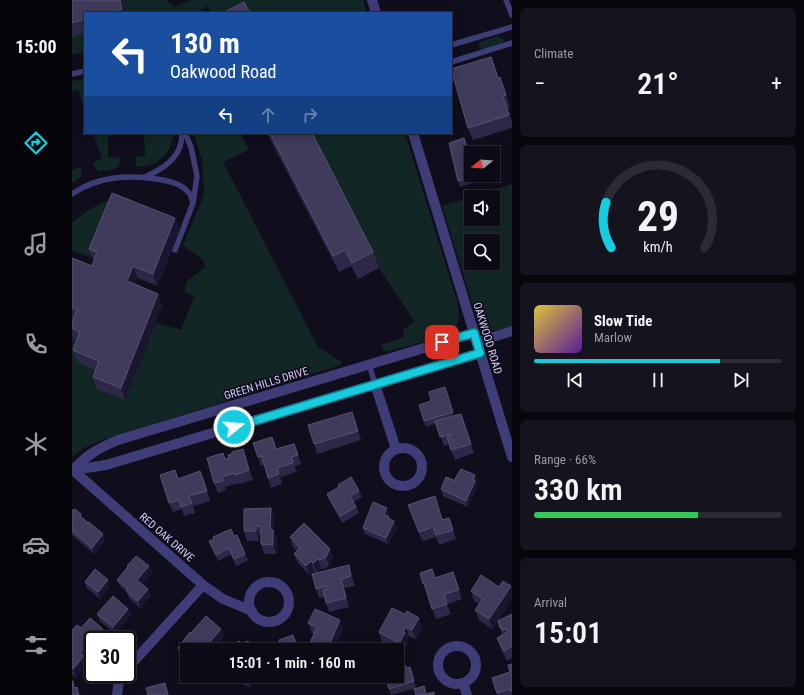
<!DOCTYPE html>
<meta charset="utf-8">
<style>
:root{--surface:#0c0a15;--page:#15131e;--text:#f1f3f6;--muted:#9a9aa0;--line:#2c2b34;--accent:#16ccde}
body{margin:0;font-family:"Roboto Condensed",sans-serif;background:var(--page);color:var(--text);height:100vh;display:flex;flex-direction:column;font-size:15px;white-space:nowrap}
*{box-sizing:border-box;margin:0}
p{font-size:13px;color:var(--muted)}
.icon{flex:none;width:22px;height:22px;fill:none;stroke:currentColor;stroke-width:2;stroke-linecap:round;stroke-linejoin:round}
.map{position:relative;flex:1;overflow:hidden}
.drawer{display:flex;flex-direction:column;gap:8px;padding:8px;background:#07060c;width:292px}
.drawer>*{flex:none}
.banner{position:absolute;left:12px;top:12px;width:368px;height:122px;border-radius:0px;box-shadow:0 2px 10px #0003,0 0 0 1px var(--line);background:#1a4fa0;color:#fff;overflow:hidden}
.needle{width:26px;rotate:253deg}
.controls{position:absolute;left:392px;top:146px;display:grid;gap:8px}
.controls a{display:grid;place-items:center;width:36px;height:36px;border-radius:0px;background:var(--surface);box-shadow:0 2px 10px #0003,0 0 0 1px var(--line);font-size:20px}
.speed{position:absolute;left:12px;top:631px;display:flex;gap:8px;font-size:20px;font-weight:700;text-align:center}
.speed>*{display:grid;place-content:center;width:52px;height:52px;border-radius:50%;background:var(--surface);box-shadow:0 2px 10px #0003,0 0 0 1px var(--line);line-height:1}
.speed .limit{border:2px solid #111;border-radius:6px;background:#fff;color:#111}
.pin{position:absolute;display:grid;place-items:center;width:34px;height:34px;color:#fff;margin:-17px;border-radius:8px;box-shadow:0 2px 6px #0006}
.me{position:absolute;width:44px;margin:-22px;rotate:73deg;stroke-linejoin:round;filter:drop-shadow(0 0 3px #0008)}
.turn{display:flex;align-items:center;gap:14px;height:84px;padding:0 20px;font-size:18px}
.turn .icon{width:52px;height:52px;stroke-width:2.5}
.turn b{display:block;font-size:28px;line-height:34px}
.lanes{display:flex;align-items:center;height:38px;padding:0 20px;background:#0003;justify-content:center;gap:20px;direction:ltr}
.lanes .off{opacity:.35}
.big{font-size:30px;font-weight:600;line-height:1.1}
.drawer .tile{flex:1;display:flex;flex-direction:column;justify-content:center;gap:6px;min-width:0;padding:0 14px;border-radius:6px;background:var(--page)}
.drawer .dial{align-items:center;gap:0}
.dial svg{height:104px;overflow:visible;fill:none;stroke:var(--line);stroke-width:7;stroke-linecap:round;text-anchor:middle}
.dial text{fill:var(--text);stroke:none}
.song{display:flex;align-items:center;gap:12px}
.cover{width:48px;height:48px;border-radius:6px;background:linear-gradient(135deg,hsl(50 70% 55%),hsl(270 70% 35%))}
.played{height:4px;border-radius:2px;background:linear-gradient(90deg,var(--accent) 75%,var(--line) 75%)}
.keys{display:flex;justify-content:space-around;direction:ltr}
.heat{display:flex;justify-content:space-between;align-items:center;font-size:22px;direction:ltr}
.charge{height:6px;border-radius:3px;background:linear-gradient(90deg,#34c759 66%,var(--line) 0)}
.trip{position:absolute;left:108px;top:643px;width:224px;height:40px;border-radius:0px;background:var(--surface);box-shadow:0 2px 10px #0003,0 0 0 1px var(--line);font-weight:600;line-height:40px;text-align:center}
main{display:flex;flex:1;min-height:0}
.tab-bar{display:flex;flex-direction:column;width:72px;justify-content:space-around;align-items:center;background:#050408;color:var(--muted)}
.tab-bar .icon{width:28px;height:28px}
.tab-bar .current{color:var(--accent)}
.tab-bar b{font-size:18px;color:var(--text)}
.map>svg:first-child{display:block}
.green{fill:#112625;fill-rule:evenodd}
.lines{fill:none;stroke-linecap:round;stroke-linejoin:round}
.service{stroke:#3f3d77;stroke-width:5.5}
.minor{stroke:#3f3d77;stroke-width:10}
.tertiary{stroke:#3f3d77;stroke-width:10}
.wall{fill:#2e2848}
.shaded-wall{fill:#1b162f}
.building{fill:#403a5b;stroke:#575174}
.route-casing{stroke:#0e8590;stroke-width:10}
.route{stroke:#16ccde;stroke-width:7}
.labels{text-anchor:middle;stroke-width:3.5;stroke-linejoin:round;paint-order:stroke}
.street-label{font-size:11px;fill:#d3cefa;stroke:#100e1c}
</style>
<main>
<nav class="tab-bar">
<b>15:00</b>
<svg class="icon current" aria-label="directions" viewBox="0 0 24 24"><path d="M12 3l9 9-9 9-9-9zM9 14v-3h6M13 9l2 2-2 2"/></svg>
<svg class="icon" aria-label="music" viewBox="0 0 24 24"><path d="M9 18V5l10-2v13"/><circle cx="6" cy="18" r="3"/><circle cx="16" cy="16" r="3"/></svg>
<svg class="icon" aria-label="phone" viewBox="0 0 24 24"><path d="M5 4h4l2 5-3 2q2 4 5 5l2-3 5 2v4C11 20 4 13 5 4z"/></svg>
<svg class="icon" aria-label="climate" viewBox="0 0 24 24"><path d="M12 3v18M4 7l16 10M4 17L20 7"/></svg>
<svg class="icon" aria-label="car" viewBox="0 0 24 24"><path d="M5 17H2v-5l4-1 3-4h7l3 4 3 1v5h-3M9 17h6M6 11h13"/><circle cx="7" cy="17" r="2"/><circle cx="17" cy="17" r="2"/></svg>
<svg class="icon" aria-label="filters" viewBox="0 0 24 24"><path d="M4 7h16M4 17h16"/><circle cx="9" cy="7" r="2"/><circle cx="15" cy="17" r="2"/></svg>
</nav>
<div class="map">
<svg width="440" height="695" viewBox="0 0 440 695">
<rect width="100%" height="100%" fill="#100e1c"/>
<g class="green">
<path d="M49,0H94L102,7L119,0H291L295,13H140L135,6L126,13H52Z"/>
<path d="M13,33V52L0,55V37Z"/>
<path d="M426,36L431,39V42L429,45L411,50L406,47L408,42Z"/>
<path d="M13,79V109L6,90L0,91V81Z"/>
<path d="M21,133H36V157H45L48,159L47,166C41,170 30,173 23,169L21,163L30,158Z"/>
<path d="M72,133H102C101,138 100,144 97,149C91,159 76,170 64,166L63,157L73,156Z"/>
<path d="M121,133H168L177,150L151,162L246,347L271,363L266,366L30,440L12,448L0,457V319L9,322L13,344L31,373L53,400L84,323L109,330L122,297L113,292C113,275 125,277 133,267L131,260L111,245L132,195L130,160Z"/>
<path d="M238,133H333L385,301C387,313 389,327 378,335L317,351H311L309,345L332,337L331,330L343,322L307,268Z"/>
<path d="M5,168H9L10,175L7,179L0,183V170Z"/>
<path d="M440,184V326C426,330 415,336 406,322L370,206L399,197V219H421V197H399ZM399,241H421V263H399Z"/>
<path d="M47,197L22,259L0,250V223C14,210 29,202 47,197Z"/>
</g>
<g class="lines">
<g class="service">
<path d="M434,0L440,15"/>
<path d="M379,45L440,27"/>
<path d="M379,62L440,43"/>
<path d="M0,74L13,71"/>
<path d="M73,177C86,171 101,163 107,149C109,144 110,138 110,133"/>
<path d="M0,194C26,176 55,175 85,179C96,181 109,183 116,192C119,194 120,200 121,203L125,176L119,147L113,133"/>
<path d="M103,250L121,203"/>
<path d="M297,364L303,384"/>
<path d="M155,407L162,427"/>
</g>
<g class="minor">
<path d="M405,342L440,331"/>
<path d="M303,384L324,449"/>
<circle cx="331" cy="467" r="19"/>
<path d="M1,470L34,465L408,353"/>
<path d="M1,470L131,585L151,599L180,611"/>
<path d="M0,471C16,454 25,449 46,440L402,333"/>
<circle cx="197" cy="602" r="20"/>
<circle cx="385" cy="665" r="19"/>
<path d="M55,669L131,585"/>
<path d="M391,683L395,695"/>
<path d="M45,695L47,681L52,674"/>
</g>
<g class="tertiary">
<path d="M300,0L304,13"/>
<path d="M341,133L440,457"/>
</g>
</g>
<g class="wall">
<path d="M0,0H49L52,13H13V33L0,37Z"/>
<path d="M424,69L426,78L428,77L438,107L436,108L440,122V128L401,140L396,128Z"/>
<path d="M195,133H240L301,252L307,268L286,279L279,266L267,272Z"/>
<path d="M394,144L398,157L397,158L399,167V175H401L403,182L388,187L386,181Z"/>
<path d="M103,218L108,230L85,286L66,278L63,284L86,294L90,306L53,400L25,389L21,377L23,370L5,362L1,350L5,341L2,340L0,333V322L1,319H0V258L20,266L22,261L17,249Z"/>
<path d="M375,394L382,416L389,414L402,453L383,460L377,444L372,446L364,424L354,427L352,421L359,401Z"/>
<path d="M280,412L289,440L245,454L242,444Z"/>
<path d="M222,444L229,464L223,466L224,472L209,477L210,484L199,488L196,478L192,465L189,466L186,457L205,449Z"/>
<path d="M171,449L181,480L166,484V483L153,487L154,490L146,493L142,483L151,453L154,459L157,458Z"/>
<path d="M403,475L406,482L404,485L405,488L396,507L371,496L369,489L384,481Z"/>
<path d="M107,479L132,480L138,501L121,506L123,513L112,516L110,509L101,512L97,503Z"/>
<path d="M287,491L290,497L282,502L287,513L270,523L257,500L255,494Z"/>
<path d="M336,505L366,506L371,520L377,518L384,539L367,545L364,537L350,541Z"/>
<path d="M199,508L202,518V531L205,539L204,554H192L189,544V535H187V541H175L172,531Z"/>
<path d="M0,509L31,534L33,541L22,554L0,535Z"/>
<path d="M317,515L316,516L318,519L322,521L325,528L316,544L293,534L291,528Z"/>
<path d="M162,536L173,554L176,560L164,566L159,555L146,561L137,541Z"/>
<path d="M218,537L261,558L257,566L250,570L249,568L245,573L277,565L280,575L283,586L272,588L277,607L257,612L252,597L247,598L244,589V573L242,571L238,575L226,563L222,554L225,551L221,547Z"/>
<path d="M55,566H77L80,573L70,584L76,589L78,596L68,608L57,598L55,592L48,586L45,580L56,568Z"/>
<path d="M360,569L363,578L384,581L390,599L375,604L379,614L364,619L355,593L348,573Z"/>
<path d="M13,582L38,586L28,599L15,588Z"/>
<path d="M427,587L440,589V599L420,629L407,620L403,610L407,604L402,601L399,591Z"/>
<path d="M56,609L59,615L43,634L28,621L25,614Z"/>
<path d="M333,614L350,627L344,639L337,636L335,640L336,642L331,652L310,642L307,632Z"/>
<path d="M440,614V658L435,661L428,647L425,638L430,634L428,628Z"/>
<path d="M236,623L271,629L262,650H240L238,643L242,634L240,633Z"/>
<path d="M9,628L31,629L35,639L34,640H21L13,661L15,665L4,678L0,675V630Z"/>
<path d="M119,633L152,638L115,650V662L110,657L106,648Z"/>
<path d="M330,660L332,666L335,668L338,667L344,688L319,695L317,689Z"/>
<path d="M440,664V695H425L420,678L438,672Z"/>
<path d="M151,676H181L178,687L152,678Z"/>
<path d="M203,676H221L205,682Z"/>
</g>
<g class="shaded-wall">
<path d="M48,0H49L52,13L50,9Z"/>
<path d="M428,77L433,89L438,107Z"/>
<path d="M431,96L436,108L440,123L437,115Z"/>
<path d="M394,151L399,167V170Z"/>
<path d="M103,218L108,230L85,286L81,274Z"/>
<path d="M61,266L66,278L59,293L55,281Z"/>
<path d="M86,294L90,306L53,400L49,388Z"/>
<path d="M171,449L174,458L181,480L177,470Z"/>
<path d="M205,468L209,477L210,484L207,474Z"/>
<path d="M403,475L406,482L404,485L405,488L396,507L394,501Z"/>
<path d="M199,508L202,518V531L205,539L204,554L201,545L198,530Z"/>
<path d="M315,508L317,515L314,521L312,514Z"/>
<path d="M322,521L325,528L316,544L314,538Z"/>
<path d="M184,526L187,535V541L184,531Z"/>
<path d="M31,534L33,541L22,554L20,548Z"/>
<path d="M258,549L261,558L257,566L254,557Z"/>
<path d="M246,559L249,568L245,573L241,563Z"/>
<path d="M239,561L242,571L238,575L234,566Z"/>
<path d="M277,565L280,575L283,586L279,576Z"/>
<path d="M77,566L80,573L68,587L65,580Z"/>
<path d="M269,579L272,588L277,607L274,598Z"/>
<path d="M36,580L38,586L28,599L26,592Z"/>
<path d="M439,586L440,589V599L420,629L417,619Z"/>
<path d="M76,589L78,596L68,608L66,601Z"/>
<path d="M56,609L59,615L43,634L41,627Z"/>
<path d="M347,618L350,627L344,639L340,630Z"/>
<path d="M268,620L271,629L262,650H255Z"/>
<path d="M334,627L337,636L335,640L336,642L331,652L327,643L331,632Z"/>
<path d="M31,629L35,639L34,640H21Z"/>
<path d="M149,629L152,638L142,650H131Z"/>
<path d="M21,640V653L13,661L15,665L4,678L1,669L8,653Z"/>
<path d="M185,645L187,650H183Z"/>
<path d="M175,676H181L178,687L174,677Z"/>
</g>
<g class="building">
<path d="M0,0H48L50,9L35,13H13V19L0,23Z"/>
<path d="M172,2L178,13H151Z"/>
<path d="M419,57L426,78L428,77L434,95L431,96L437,115L396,128L379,69Z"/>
<path d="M198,133H240L301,252L280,263L273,250L261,256Z"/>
<path d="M392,138L396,151H394L399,170V175H400V176L386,181L377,143Z"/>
<path d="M40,193L103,218L81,274L61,266L55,281L86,294L49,388L21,377L27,361L1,350L8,332L0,328V322L5,310L0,308V258L20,266L25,252L17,249Z"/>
<path d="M373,387L381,412L352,421L347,405L359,401L357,392Z"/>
<path d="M280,412L286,431L242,444L236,425Z"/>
<path d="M389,414L399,444L379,450L375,437L379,435V434L368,437L363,421Z"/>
<path d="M200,437L204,449L222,444L226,455L219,457L221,463L205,468L207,474L196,478L190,456L186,457L181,443Z"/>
<path d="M171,449L177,470L163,475L162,473L150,477L151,481L142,483L135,458L151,453L153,459L157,458L156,455L160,454V452Z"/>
<path d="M389,469L403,475L401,480L403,481L394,501L369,489L374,477L384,481L383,479Z"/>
<path d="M103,470L106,479L128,471L135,491L117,496L120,503L109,507L107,500L97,503L88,475Z"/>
<path d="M279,477L287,491L278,496L284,507L268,516L255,494L267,487L266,485Z"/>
<path d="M363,496L370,520L377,518L381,530L364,535L361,527L347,532L336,505Z"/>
<path d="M301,502L315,508L312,514L317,517L316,518L322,521L314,538L291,528Z"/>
<path d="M199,508L198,530H201V545L189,544V526H184V531H172V509Z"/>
<path d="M0,509L1,511L3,509L9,514L8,516L16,523L17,522L31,534L20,548L0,531Z"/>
<path d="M232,523L258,549L254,557L247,560L246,559L241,563L239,561L234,566L222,554L228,548L218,537Z"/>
<path d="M159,529L162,536L165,535L173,554L162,559L157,548L144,555L137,541L142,539L141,537Z"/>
<path d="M64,556L77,566L65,580L76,589L66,601L55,592L56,589L45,580L56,567L55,566Z"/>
<path d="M277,565L279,576L269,579L274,598L254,603L251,590L255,589V586L244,589L240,574Z"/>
<path d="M23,569L36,580L26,592L13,582Z"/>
<path d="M360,569L363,578L381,572L387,590L372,594L375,604L360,609L352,583L351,584L348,573Z"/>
<path d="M409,575L427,587L431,581L439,586L417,619L403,610L411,599L399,591Z"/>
<path d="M41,596L56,609L41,627L25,614Z"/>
<path d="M320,608L333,614L335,611L347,618L340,630L334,627L331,632L333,633L327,643L307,632Z"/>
<path d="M243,609L268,620L255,650H252L238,643L245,627L236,623Z"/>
<path d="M440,614V646L432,651L425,638L436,632L434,629L431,630L428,628L426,621Z"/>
<path d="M134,616L149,629L131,650H115V655L106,648L118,632L119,633Z"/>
<path d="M18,618L31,629L8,653L12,656L1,669L0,668V630L5,625L9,628Z"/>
<path d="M221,635L226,648L224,649V650H196L204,647L205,649L210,647L207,640Z"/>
<path d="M166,641L173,644L174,641L185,645L183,650H163Z"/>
<path d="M330,660L332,666H334L335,668L338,667L342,681L317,689L313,676H325V661Z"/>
<path d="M440,664V691H438V689L425,693L420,678L438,672L436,665Z"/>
<path d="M0,681H1L2,688L5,687L7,695H0Z"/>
<path d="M93,683L96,695H76L74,688Z"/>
<path d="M352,686L354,694L362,692V695H344L342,689Z"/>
</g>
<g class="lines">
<defs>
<path id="route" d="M162,427L408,353L402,333L370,342"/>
</defs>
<use href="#route" class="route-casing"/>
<use href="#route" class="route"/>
</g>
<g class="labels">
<g class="street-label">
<text transform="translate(416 338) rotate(73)" y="4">OAKWOOD ROAD</text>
<text transform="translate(194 383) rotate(-17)" y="4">GREEN HILLS DRIVE</text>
<text transform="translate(95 537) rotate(41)" y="4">RED OAK DRIVE</text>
</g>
</g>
</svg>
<div class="controls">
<a><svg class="needle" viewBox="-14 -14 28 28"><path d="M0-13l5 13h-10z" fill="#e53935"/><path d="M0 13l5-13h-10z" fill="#9a9aa0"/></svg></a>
<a><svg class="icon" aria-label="sound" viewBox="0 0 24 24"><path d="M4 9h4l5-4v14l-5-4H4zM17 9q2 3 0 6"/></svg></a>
<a><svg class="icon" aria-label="search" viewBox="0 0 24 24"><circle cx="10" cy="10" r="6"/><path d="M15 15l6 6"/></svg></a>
</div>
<div class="speed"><div class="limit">30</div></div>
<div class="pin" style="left:370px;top:342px;background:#d93025"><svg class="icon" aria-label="arrive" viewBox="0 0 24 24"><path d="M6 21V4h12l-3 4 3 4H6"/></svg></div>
<svg class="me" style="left:162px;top:427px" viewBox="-20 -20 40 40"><circle r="17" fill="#16ccde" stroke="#fff" stroke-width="3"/><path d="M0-11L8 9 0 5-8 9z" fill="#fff"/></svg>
<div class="trip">15:01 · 1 min · 160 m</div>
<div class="banner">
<div class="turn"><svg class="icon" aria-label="left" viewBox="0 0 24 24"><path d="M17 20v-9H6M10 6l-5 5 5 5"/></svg><div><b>130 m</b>Oakwood Road</div></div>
<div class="lanes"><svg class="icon" aria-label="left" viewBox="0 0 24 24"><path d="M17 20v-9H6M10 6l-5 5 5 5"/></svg><svg class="icon off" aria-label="ahead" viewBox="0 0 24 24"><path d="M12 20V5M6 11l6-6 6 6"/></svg><svg class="icon off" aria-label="right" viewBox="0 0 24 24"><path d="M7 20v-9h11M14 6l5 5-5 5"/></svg></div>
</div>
</div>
<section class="drawer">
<div class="tile"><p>Climate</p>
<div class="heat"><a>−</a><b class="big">21°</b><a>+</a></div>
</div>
<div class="tile dial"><svg viewBox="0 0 100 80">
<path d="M14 69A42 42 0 1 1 86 69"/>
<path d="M14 69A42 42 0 0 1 10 34" stroke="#16ccde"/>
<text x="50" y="56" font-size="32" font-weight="700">29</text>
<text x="50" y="72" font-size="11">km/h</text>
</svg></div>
<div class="tile">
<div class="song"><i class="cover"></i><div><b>Slow Tide</b><p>Marlow</p></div></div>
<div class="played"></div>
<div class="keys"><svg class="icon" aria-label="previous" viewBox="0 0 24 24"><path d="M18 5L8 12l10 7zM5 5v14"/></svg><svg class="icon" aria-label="pause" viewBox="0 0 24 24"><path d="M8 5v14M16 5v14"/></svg><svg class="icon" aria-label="next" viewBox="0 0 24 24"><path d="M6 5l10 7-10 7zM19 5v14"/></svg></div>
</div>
<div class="tile"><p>Range · 66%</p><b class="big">330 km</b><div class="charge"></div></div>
<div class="tile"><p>Arrival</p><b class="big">15:01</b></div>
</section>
</main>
